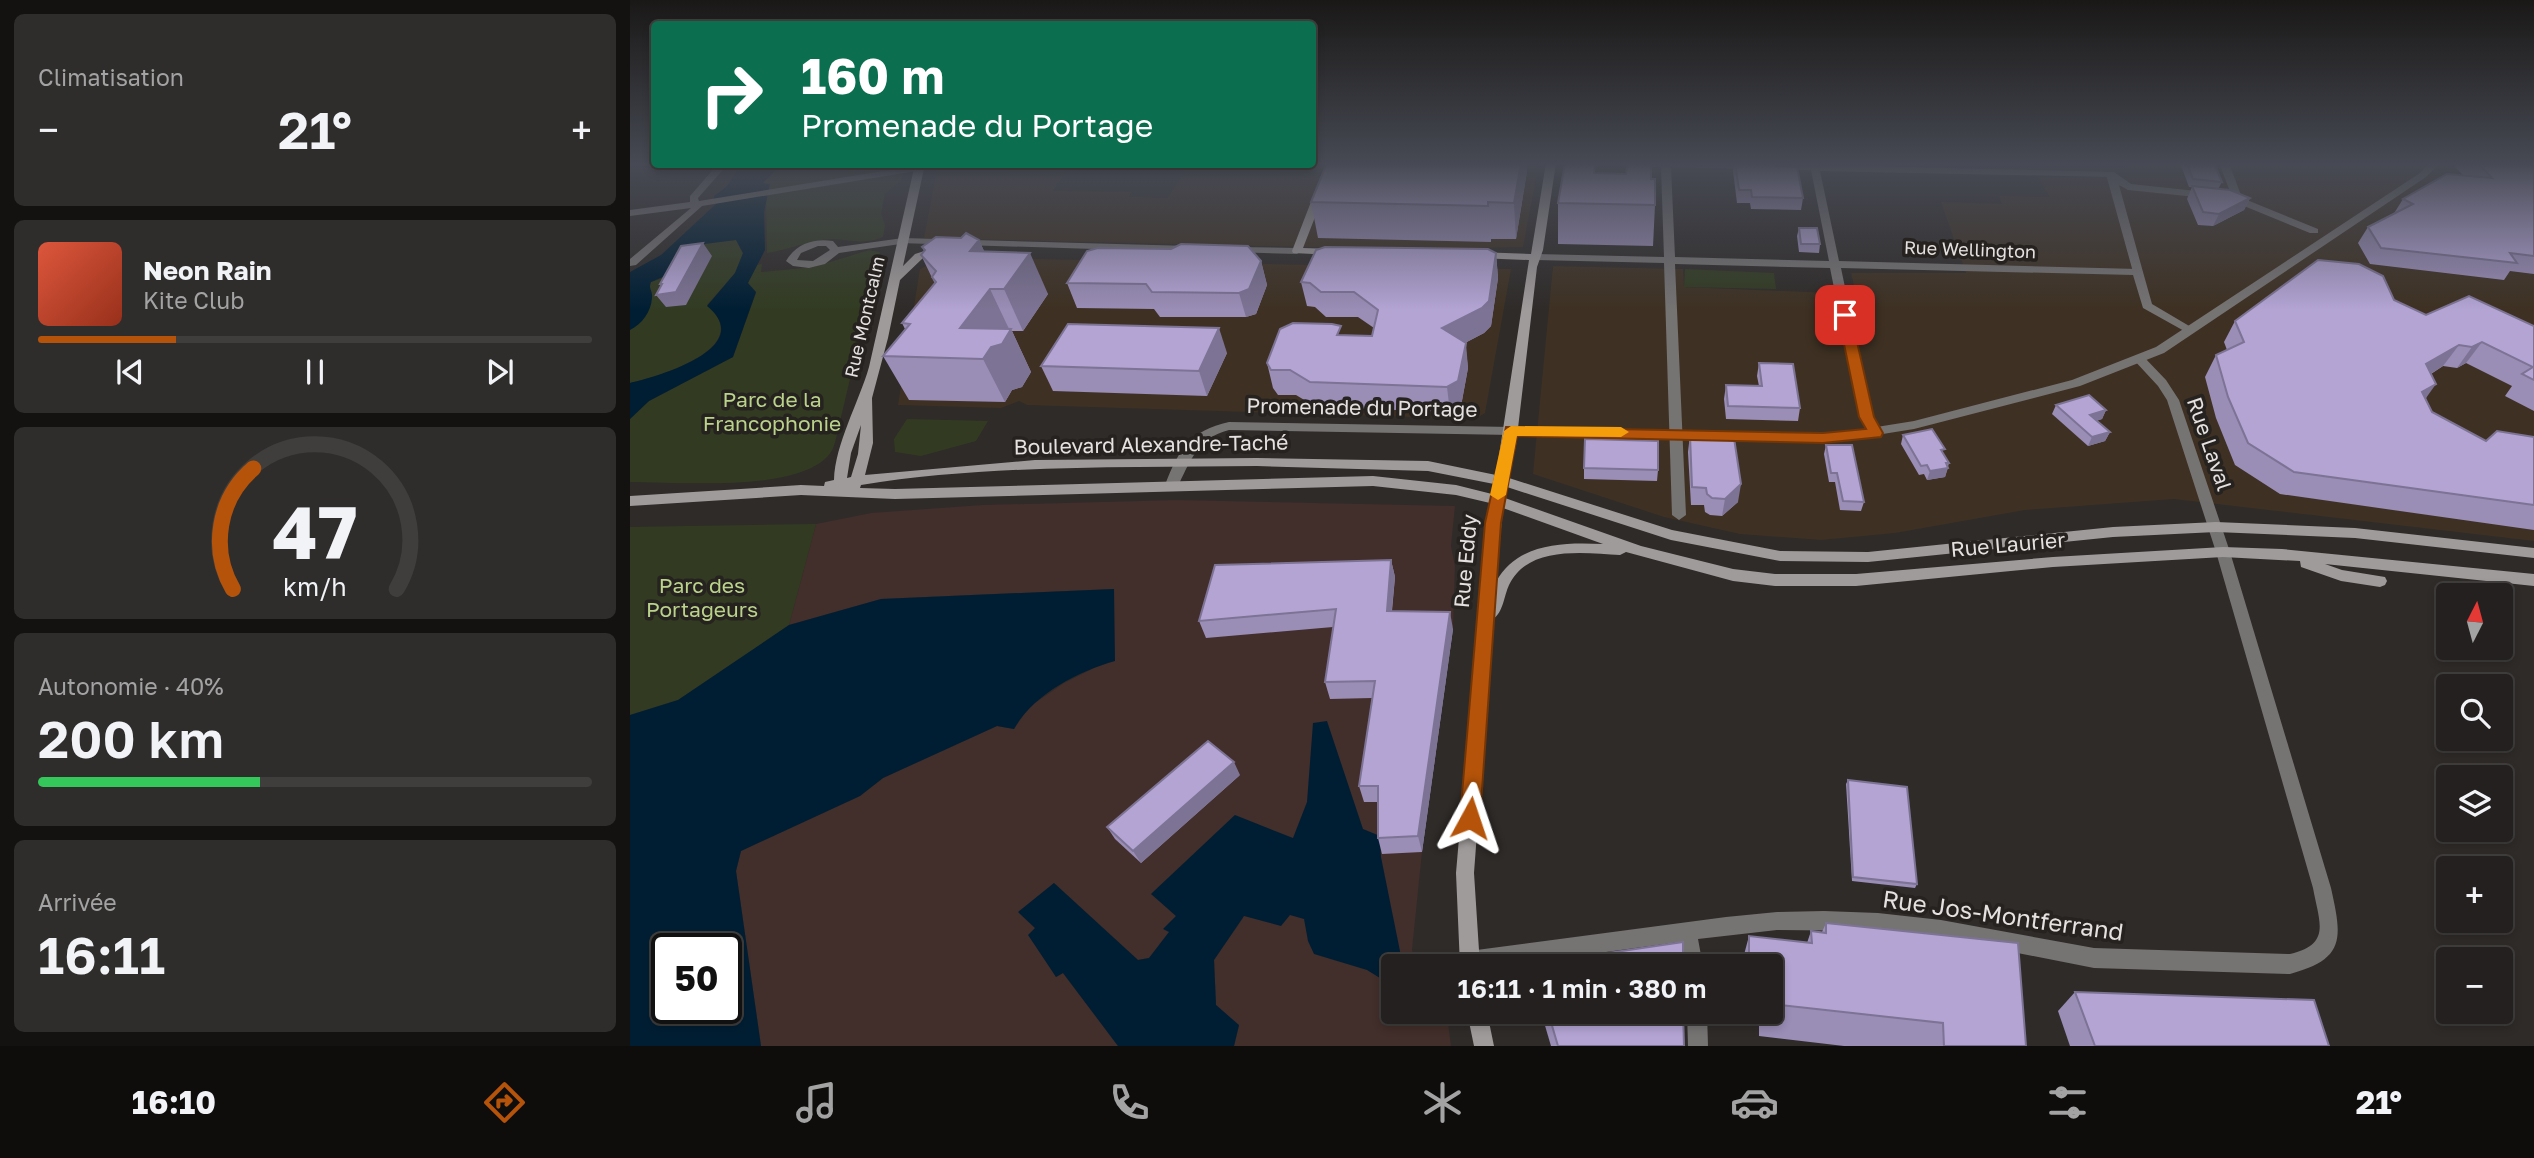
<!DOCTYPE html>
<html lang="fr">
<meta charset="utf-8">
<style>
:root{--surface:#23201f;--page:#2f2d2c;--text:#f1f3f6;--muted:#a3a3a4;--line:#403e3d;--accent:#b45309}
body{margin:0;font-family:"Golos Text",sans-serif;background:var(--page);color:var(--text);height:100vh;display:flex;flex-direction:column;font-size:26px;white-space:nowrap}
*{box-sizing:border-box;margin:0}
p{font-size:23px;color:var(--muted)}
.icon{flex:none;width:38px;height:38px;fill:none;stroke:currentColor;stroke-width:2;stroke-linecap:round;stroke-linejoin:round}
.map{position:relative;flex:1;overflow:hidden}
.details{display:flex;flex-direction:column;gap:14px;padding:14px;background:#131211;width:630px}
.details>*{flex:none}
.banner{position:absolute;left:21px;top:21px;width:665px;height:147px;border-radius:7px;box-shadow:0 4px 10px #0003,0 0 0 2px var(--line);background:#0b6e4f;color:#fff;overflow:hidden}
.needle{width:46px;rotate:6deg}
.controls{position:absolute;left:1806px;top:583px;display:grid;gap:14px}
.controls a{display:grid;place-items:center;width:77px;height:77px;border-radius:7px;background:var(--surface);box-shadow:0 4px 10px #0003,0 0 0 2px var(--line);font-size:35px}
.speed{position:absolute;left:21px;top:933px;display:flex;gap:14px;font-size:35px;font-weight:700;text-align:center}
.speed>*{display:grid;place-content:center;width:91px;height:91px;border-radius:50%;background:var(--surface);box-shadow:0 4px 10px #0003,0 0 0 2px var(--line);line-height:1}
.speed .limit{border:4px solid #111;border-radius:10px;background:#fff;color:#111}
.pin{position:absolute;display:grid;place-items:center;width:60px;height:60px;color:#fff;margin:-30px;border-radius:14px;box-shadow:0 4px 10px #0006}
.me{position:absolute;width:77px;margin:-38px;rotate:5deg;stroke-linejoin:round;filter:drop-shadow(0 0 5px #0008)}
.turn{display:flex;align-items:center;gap:24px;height:147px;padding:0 35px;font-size:32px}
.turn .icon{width:91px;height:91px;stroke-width:2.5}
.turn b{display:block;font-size:49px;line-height:60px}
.big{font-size:52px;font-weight:600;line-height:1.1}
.details .tile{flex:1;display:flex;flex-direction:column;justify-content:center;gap:10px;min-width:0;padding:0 24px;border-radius:10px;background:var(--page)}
.details .dial{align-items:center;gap:0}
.dial svg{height:182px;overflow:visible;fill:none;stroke:var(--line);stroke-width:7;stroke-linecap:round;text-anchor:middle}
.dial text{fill:var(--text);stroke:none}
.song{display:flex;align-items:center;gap:21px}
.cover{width:84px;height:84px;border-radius:10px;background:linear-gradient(135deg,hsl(10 70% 55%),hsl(10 70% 35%))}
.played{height:7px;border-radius:4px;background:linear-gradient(90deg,var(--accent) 25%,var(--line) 25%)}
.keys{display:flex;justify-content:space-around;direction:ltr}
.heat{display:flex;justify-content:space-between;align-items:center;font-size:38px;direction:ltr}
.charge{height:10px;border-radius:5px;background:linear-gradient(90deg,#34c759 40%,var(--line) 0)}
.trip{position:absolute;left:751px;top:954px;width:402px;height:70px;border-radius:7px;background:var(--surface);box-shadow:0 4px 10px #0003,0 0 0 2px var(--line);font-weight:600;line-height:70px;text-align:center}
.dock{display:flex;height:112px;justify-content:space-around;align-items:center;background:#0e0d0c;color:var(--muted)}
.dock .icon{width:49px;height:49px}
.dock .active{color:var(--accent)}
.dock b{font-size:32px;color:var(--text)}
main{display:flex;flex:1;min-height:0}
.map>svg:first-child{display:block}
.commercial{fill:#3e3123}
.industrial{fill:#422e2a}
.green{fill:#323b22}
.water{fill:#001e33;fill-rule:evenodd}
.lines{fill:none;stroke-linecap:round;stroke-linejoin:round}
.pedestrian{fill:#767373;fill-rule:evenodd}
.minor{fill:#767373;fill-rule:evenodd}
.tertiary{fill:#767373;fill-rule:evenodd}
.secondary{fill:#a09b9b;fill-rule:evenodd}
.wall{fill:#9a8db6}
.shaded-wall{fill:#7d7394}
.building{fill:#b3a4d4;stroke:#7d7394;stroke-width:2}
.route{fill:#b45309;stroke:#753606;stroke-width:2}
.slow{fill:#f59e0b}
.labels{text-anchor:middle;stroke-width:7;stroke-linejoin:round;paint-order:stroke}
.far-street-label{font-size:18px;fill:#e4e1e0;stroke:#25221f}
.park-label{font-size:21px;fill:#bad28a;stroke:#25221f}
.street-label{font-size:21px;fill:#e4e1e0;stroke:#25221f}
.near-street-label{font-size:24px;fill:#e4e1e0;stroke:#25221f}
</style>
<main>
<section class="details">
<div class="tile"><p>Climatisation</p>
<div class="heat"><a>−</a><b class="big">21°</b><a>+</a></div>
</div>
<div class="tile">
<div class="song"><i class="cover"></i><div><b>Neon Rain</b><p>Kite Club</p></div></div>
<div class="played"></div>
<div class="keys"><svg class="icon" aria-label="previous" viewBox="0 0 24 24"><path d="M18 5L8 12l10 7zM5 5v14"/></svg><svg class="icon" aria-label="pause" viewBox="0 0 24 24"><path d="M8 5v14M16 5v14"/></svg><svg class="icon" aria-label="next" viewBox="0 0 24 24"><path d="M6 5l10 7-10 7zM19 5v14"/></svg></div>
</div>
<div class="tile dial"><svg viewBox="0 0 100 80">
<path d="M14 69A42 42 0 1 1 86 69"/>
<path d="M14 69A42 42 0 0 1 23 16" stroke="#b45309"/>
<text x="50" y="56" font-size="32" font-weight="700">47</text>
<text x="50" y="72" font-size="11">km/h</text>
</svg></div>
<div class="tile"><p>Autonomie · 40%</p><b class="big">200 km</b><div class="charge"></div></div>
<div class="tile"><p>Arrivée</p><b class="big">16:11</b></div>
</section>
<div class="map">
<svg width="1904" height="1046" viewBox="0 0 1904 1046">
<rect width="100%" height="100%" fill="#2f2b29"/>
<g class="commercial">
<path d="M793,163L908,167L893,247L764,249L294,238L307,170L363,164L440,165L423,191L501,192L499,197L538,198L559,165Z"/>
<path d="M1494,163H1904V541L1544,499L1395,510L1265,533L1191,540L1110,534L1034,517L903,474L923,266L1053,269L1054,287L1226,294L1221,273H1336L1311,202L1372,204L1369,196L1420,197L1408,177H1495L1498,175Z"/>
<path d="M315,257L881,269L855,413L845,419L397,405L389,401L371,408L268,405L290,269Z"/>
</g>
<path class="industrial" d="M547,500L825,506L821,546L825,566L823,629L792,852L782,950L786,966H763V1012H800L803,1019L817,1015L821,1046H604L609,1026L586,1005L584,960L613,918L605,815L522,893L546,916L534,928L539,932L519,958L508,960L424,883L389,913L405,928L426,977L433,973L488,1046H131L106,871L111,851L230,796L253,778L367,726L384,729L399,707L434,683L468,666L483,589L251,599L159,625L186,524L241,513L352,505Z"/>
<g class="green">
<path d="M151,165H277L271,180L255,194L251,213L255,225L253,237C232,245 223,240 203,239C180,239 160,250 137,253L136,197L140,185L132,183Z"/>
<path d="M106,240L113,254L105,273L77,305C126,347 31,376 0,383V330L10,322L21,282L30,279L74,244Z"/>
<path d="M239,250L250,252L207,434C205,443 203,452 196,458C160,492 49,482 0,482V419L19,401L103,357L126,293L117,283L127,265L132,264L131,272L184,267Z"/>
<path d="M1055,269L1144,273L1146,289L1054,287Z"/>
<path d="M277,419L358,421L346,441L291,456L265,452L264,439Z"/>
<path d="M186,524L159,625L48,700L0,715V527Z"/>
</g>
<g class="water">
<path d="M111,165H151L133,183L140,184L134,212L135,250L118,283L126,292L103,357L19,401L0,419V383C31,376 127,347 77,306L105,273L113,253L106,240L74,244L40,274L21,282C18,289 23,290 22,298C21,312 12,324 0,330V272L31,255L86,204L84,196L96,187Z"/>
<path d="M484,589L485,661C447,672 404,694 384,729L367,726L253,778L230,796L111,851L106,871L131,1046H0V715L48,700L159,625L251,599ZM37,948H96V1008H37Z"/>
<path d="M697,721L733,829L750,836L751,857L773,966H763V978L758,983L737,970L684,954L678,941L674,919L660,915L651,926L614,916L584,960L586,1005L609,1025L604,1046H488L433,973L426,977L398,935L405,928L388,912L424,883L508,960L519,958L539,932L533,929L546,916L521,894L605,815L663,838L677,802L683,723Z"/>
</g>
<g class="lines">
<g class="pedestrian">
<path d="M1589,163H1599L1612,198L1688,229V233H1680L1597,199V195L1601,194Z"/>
<path d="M1478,172H1484L1501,184L1576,192L1581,195L1576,198L1498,190L1489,185L1513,272L1512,274H1504L1503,272L1476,174Z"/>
</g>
<g class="minor">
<path d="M990,163H1123L1128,166L1123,169L1041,167L1045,257L1199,261L1181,170H1151L1146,167L1148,165L1189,163V165L1484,172L1486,174L1481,177L1190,171L1209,261L1508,269L1513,272L1522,304L1566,330L1560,333L1556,332L1513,308L1503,275L1211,268L1242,417L1252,433L1246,437L1241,436L1230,417L1200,268L1045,264L1056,515L1049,520L1042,515L1034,263L906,260L901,257L906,254L1034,257L1031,167L995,166Z"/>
<path d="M88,164H98L68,198L69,201L284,166L329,164L72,206L6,265L0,266V259L61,208L0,216V210L60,202V196Z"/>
<path d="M273,238L278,241L277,243L209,253L195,264L179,268L163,266L156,261C166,244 183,238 203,241L208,247ZM188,246H196L200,250L183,261L167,260L171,253Z"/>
<path d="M1509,355L1513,356L1536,380L1549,400L1600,552L1701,888C1712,938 1716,959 1660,974L1464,968L1311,938L1248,931L1147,930L1068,939L1073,966H1053L1049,942L874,966H831L829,961L832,954L839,951L1096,917L1147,912L1194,911L1248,913L1311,920L1464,948L1660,954C1702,944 1689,922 1683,888L1586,552L1537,400L1528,386L1503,359Z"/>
<path d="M1057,1012H1077L1078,1046H1058Z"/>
</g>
<g class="tertiary">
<path d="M1799,163H1810L1796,177L1534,353L1450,386L1284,429L1209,441L599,430C567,438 560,462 547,488L542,490L535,485C549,449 560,431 599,422L1209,433L1284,421L1442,380L1526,347L1790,173Z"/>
<path d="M273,238L560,246L565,249L560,252L269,243L268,241Z"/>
<path d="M605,247L667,248L672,251L667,254L601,252L600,250Z"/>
</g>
<g class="secondary">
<path d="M696,163H706L673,248L704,249L709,252L704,255L663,253L662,251Z"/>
<path d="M916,163H926L913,250L907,267L886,445L879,478L1042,530L1150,551L1238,552L1483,527L1586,522L1725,528L1904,548V558L1725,538L1586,532L1483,537L1238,562L1150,561L1041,540L877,487L875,498L1011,546L1103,569L1145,574H1226L1423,557L1593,547L1652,549L1904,574V586L1695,564L1712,570L1755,577L1757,581L1755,585L1750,587L1711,581L1671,567L1670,561L1593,557L1423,567L1226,586H1145L1103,581L996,552L990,555C954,553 898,545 879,585C874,596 873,613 863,619L844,873L850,966H830L826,873L856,523L860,503L826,495L743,486L265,499L171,495L0,506V496L171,485L194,486L195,482L204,480C205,444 229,402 239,367L285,164H295L273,266L285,254L307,247L312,250L293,258L270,280L258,338L242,398L243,443L235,475L405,460L627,458L798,461L866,475L899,260L847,258L842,255L847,252L901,254ZM231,425L228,454L221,477L217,478L221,453ZM627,466L798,471L864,484L862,494L826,485L743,476L265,489L230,488L231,485C359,464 497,468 627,466ZM873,508L973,544C933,542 887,543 866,582Z"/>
<path d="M837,1012H857L864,1046H844Z"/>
</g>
</g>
<g class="wall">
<path d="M697,163H897V171L886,239H861V242L688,238L681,202Z"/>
<path d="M1104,163H1145L1146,166L1173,198L1171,210L1121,209L1120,203H1107L1103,171Z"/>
<path d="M1552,163H1584L1592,182L1588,189L1620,198L1614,210L1583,226L1568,225L1557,199L1562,187H1559L1551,165Z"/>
<path d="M1828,163H1904V274L1880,271L1874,280L1740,264L1728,243L1738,227L1763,215L1773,199L1833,175L1825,167Z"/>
<path d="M965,173L1021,179L1025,205L1023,246L928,244V203Z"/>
<path d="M1169,228L1190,244L1189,253L1169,252L1167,236Z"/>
<path d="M349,240L354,251L418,294L393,331H382L401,372L392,387L382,390L375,402L279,400L253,356L275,329L272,323L305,284L291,255L294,251L292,247Z"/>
<path d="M866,253L868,278L861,326L854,333L835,343L838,368L831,406L820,412L686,407L666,395H648L643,388L637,363L713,335L742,336L744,328L728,317H696L685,307L677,306L671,282Z"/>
<path d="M631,261L637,285L626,314L616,317H530L524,309L447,308L437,283Z"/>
<path d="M1764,300L1796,315L1904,326V411L1875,396L1882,386L1836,363L1827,368L1813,366L1801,374L1796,399L1802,412L1856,441L1904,437V530L1650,494L1605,465L1586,418L1575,377L1586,355L1597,350L1594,342L1605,321Z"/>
<path d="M597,353L577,396L423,391L411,366Z"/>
<path d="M1129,363L1170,408L1168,421L1096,419L1094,399L1096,385L1129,386L1127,376Z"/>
<path d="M1426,405L1476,410L1472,419L1466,421L1480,432L1475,441L1458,446L1422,414Z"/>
<path d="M1060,435L1108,502L1092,516L1080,515L1075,512L1074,505H1061L1058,452Z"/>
<path d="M1273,435L1313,455L1319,463L1315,477L1297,480L1294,474L1289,475L1271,444Z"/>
<path d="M1196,445L1234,502L1231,511L1210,510L1205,482H1199L1194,454Z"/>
<path d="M954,468L1028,470L1027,481L954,479Z"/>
<path d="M761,560L765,577L762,611L823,629L792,852L752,854L748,838V802H734L729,786L742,698L700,699L695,682L703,627L576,638L569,621Z"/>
<path d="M610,775L511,863L485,839L477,827Z"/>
<path d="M1218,780L1287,884L1285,888L1222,881L1216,784Z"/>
<path d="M1196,923L1396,1046H1214L1129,1036V1013L1117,1012H1141V966H1111L1119,936L1177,943L1181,931L1192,932Z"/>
<path d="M1445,992L1699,1046H1440L1428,1011Z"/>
<path d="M911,1012H1053L1054,1046H921Z"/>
</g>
<g class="shaded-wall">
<path d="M891,163H897V171L886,239L884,203Z"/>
<path d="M1620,198L1614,210L1583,226L1589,214Z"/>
<path d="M349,240L368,282L360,289L380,331L381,329L401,372L392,387L382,390L375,402L353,359L330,328L340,251Z"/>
<path d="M73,243L82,256L56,305L36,307L26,295L36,293L30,284H32Z"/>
<path d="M400,253L418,294L393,331L374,289Z"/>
<path d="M866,253L868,278L861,326L854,333L815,353L812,328Z"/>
<path d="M631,261L637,285L626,314L616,317L609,293Z"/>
<path d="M589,328L597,353L577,396L569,371Z"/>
<path d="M1852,342L1836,363L1827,368L1842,347Z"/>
<path d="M836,343L838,368L831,406L820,412L817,387Z"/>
<path d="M1829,345L1813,366L1781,386L1796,364Z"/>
<path d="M1806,384L1791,405L1792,392Z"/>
<path d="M1476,410L1472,419L1456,424L1460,415Z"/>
<path d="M1480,432L1475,441L1458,446L1462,437Z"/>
<path d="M1318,468L1315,477L1297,480L1300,471Z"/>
<path d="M1111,484L1108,502L1092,516L1095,499Z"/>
<path d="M761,560L765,577L760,628L757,611Z"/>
<path d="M820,612L823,629L792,852L788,836Z"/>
<path d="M604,762L610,775L511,863L503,851Z"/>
</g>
<g class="building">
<path d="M697,163H891L884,203L858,202V206L681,202Z"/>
<path d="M935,163L965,164L964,173L996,174L998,163H1021V179H1025V205L928,203Z"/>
<path d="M1105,163H1145L1146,166L1167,167L1173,198L1122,197L1121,190H1109Z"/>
<path d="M1557,163H1584L1592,182L1563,179Z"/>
<path d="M1848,163H1904V256L1880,253L1887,263L1751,248L1738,227L1783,204L1773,199L1817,174L1862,178Z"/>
<path d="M1562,186L1600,190L1620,198L1589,214L1573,212Z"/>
<path d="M1169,228H1187L1190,244H1171Z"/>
<path d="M336,233L349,240L340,251L400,253L374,289H360L330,328L381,329L372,344L361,347L353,359L253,356L280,324L272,323L306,282L302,277L306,271L291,255L295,250L292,247L306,237L331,238Z"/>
<path d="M73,243L46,292L26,295L32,284H30L51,246Z"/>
<path d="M551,244L618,246L631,261L619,289L609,293L522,292L516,284L437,283L457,251L468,248L541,249Z"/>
<path d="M695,247L858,249L866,253L859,301L852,308L812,328L836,343L828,381L817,387L680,382L660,370H641L637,363L650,329L663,323L702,324L711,326L707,335L742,336L748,310L724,292H691L680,283L671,282L686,250Z"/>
<path d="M1688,260L1729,264L1753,276L1764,300L1796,315L1839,296L1904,326V380L1892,374L1903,367L1852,342L1842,347L1829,345L1796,364L1806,384L1792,392L1802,412L1856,441L1867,431L1904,437V505L1664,472L1618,443L1598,397L1586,355L1614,342L1605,321Z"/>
<path d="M438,324L589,328L569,371L411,366Z"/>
<path d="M1129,363L1163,364L1170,408L1098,406L1096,385L1132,386Z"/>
<path d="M1459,395L1476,410L1460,415L1480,432L1462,437L1426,405Z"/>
<path d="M1302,429L1315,449L1311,450L1319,463H1316L1318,468L1300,471L1297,465L1291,466L1273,435Z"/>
<path d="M1060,435L1104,438L1111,484L1095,499L1082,498L1077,494L1076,488L1062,487Z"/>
<path d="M955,439L1028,441V470L954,468Z"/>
<path d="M1196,445H1222L1234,502L1213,501L1207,473H1201Z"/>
<path d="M761,560L757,611L820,612L788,836L748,838V786H729L745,681L695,682L706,609L569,621L585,565Z"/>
<path d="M578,741L604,762L503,851L477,827Z"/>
<path d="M1218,780L1277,787L1287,884L1223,877Z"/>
<path d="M1196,923L1388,943L1396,1046H1314L1313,1023L1141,1004V966H1119V936L1182,943L1181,931L1196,933Z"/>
<path d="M1053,942V966H905L904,964Z"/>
<path d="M1445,992L1684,1000L1699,1046H1465Z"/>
<path d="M918,1012H1053L1054,1046H928Z"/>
</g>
<linearGradient id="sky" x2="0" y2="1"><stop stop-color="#1a1817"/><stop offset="0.53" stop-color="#474a54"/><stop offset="1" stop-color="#474a54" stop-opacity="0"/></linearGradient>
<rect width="1904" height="310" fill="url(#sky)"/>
<path class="route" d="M1215,311L1221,315L1244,417L1253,433L1251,437L1193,443L887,436L871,523L850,818L847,825L840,828L833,825L830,818L855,523L876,427L1193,433L1236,429L1229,417L1208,315Z"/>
<path class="slow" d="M881,426L991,427L999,432L991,437L887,436L876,495L868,500L860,495L874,431Z"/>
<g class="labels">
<g class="far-street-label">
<text transform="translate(1340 250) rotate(2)" y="6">Rue Wellington</text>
<text transform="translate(235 317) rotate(-77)" y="6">Rue Montcalm</text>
</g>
<g class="park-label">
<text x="142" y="407">Parc de la<tspan x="142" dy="24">Francophonie</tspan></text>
<text x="72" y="593">Parc des<tspan x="72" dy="24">Portageurs</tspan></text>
</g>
<g class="street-label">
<text transform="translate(732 408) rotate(1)" y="7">Promenade du Portage</text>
<text transform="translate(1579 444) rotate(71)" y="7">Rue Laval</text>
<text transform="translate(521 445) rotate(-1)" y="7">Boulevard Alexandre-Taché</text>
<text transform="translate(1378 545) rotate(-5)" y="7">Rue Laurier</text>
<text transform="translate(836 561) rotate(-85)" y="7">Rue Eddy</text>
</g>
<g class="near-street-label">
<text transform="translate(1373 916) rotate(8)" y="8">Rue Jos-Montferrand</text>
</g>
</g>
</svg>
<div class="controls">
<a><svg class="needle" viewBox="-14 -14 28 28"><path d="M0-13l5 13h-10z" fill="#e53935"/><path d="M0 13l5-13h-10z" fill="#a3a3a4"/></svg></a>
<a><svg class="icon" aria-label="search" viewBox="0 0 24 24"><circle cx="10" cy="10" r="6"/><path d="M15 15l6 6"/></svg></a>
<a><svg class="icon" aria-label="layers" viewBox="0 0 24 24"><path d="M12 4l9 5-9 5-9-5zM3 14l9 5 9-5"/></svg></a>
<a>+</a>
<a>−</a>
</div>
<div class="speed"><div class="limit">50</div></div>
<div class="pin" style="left:1215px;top:315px;background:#d93025"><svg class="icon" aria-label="arrive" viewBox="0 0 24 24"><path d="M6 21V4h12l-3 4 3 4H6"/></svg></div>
<svg class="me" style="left:840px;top:818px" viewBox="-20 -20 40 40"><path d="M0-17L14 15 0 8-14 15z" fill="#b45309" stroke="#fff" stroke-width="4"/></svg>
<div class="trip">16:11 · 1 min · 380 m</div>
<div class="banner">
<div class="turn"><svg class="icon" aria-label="right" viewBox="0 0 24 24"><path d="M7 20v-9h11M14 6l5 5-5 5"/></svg><div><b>160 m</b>Promenade du Portage</div></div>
</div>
</div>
</main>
<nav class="dock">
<b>16:10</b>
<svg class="icon active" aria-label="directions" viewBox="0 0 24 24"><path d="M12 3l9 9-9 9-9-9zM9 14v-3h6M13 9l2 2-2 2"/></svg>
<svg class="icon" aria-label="music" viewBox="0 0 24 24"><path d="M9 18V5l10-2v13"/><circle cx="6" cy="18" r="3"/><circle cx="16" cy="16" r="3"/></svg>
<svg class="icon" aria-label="phone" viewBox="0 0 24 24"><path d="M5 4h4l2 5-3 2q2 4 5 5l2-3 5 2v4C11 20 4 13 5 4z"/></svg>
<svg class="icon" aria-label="climate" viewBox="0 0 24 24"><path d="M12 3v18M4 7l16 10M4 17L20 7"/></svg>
<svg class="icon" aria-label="car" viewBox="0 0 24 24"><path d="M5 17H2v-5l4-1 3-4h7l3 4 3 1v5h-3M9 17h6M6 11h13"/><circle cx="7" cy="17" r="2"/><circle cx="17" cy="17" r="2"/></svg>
<svg class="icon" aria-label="filters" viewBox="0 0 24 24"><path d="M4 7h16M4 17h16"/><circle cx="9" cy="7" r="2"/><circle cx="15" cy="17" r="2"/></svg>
<b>21°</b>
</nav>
